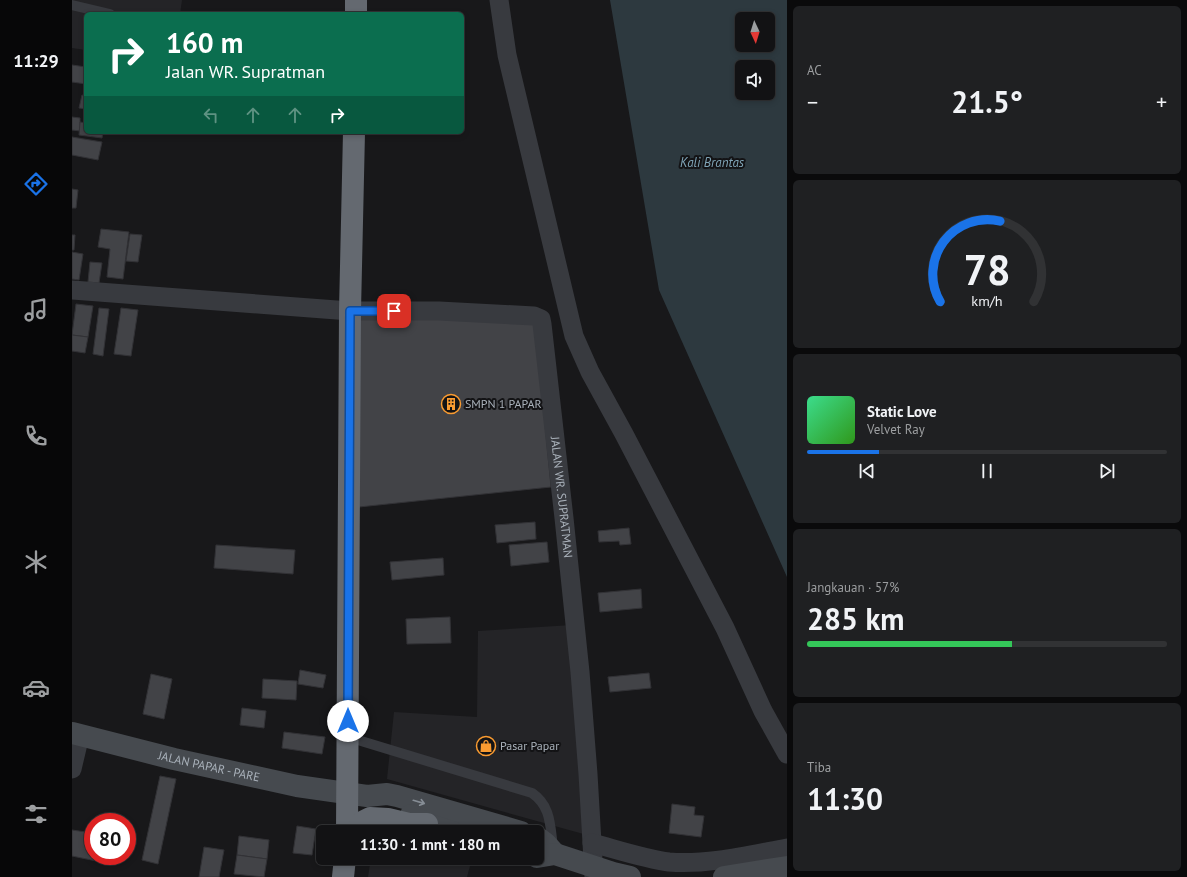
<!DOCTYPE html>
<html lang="id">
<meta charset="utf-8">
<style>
:root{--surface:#121214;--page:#1f2022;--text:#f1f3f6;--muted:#9c9ea0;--line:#313234;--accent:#1a73e8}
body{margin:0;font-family:"PT Sans",sans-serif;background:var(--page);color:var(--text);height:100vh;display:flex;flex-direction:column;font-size:15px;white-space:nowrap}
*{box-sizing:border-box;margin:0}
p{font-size:13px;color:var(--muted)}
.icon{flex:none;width:22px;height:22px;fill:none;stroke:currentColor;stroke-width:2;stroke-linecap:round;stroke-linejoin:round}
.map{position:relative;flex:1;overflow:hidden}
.side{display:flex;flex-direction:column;gap:6px;padding:6px;background:#0a0a0b;width:400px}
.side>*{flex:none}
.banner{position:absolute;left:12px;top:12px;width:380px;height:122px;border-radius:6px;box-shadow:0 2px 6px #0003,0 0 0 1px var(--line);background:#0b6e4f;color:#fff;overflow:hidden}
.needle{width:26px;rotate:176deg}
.controls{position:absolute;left:663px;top:12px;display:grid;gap:8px}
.controls a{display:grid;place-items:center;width:40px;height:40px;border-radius:6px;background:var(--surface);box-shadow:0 2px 6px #0003,0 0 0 1px var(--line);font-size:20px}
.speed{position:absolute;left:12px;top:813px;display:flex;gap:8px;font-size:20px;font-weight:700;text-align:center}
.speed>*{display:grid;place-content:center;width:52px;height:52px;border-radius:50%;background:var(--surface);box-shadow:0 2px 6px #0003,0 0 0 1px var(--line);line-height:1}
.speed .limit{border:6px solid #d22;background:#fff;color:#111}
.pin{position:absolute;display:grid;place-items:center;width:34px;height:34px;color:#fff;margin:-17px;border-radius:8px;box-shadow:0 2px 6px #0006}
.me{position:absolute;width:44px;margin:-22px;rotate:0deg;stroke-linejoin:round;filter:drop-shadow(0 0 3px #0008)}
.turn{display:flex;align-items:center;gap:14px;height:84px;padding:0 16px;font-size:18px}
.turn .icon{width:52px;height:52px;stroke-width:2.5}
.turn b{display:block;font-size:28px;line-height:34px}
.lanes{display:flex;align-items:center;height:38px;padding:0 16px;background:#0003;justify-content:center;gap:20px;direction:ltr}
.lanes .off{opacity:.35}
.big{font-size:30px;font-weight:800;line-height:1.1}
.side .card{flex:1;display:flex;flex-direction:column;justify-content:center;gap:6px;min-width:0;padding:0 14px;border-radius:6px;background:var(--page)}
.side .dial{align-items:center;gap:0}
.dial svg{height:104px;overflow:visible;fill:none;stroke:var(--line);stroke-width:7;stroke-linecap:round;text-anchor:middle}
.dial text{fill:var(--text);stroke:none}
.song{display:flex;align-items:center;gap:12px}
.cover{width:48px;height:48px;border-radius:6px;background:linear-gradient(135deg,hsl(150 70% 55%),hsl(110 70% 35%))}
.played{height:4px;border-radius:2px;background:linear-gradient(90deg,var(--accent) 20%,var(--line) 20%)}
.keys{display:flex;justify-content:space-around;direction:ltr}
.heat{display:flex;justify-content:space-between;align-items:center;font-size:22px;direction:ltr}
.charge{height:6px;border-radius:3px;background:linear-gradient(90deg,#34c759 57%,var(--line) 0)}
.trip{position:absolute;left:244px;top:825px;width:228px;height:40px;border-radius:6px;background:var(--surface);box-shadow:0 2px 6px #0003,0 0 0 1px var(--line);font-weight:800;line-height:40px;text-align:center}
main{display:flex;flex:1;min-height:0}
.tab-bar{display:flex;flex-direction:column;width:72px;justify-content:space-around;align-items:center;background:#070708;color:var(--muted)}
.tab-bar .icon{width:28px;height:28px}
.tab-bar .on{color:var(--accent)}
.tab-bar b{font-size:18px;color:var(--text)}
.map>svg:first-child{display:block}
.built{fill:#242427}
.water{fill:#2d393f;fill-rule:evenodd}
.building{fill:#424347;stroke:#323236}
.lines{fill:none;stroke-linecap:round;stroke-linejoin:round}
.lane{stroke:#383a3f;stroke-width:10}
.street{stroke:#383a3f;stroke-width:19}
.secondary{stroke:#464a4f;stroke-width:22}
.highway{stroke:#646970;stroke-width:22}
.oneway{stroke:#868d95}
.route-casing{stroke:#114b97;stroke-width:10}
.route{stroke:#1a73e8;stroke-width:7}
.labels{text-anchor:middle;stroke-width:4;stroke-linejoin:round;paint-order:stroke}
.poi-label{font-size:12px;fill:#a9b1ba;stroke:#131315;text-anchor:start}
.street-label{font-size:12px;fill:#a9b1ba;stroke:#131315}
.water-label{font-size:13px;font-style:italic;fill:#7fa4b6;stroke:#131315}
</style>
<main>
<nav class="tab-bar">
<b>11:29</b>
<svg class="icon on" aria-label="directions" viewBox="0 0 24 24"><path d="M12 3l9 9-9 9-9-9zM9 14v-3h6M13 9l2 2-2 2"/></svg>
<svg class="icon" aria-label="music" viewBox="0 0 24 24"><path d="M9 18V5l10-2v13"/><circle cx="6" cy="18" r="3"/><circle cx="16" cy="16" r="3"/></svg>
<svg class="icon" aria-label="phone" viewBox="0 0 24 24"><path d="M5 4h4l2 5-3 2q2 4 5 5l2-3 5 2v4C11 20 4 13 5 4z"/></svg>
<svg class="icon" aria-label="climate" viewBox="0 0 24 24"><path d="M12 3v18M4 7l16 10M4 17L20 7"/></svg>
<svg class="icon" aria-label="car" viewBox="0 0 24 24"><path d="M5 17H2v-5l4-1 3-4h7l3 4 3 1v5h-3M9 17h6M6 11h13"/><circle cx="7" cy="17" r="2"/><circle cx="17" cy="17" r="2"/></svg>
<svg class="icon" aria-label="filters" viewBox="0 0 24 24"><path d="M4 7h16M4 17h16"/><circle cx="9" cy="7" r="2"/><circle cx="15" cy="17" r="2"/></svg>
</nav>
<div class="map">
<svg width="715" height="877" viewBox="0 0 715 877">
<rect width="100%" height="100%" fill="#18181a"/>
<g class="built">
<path d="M0,0H110L108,14H14V50L0,48Z"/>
<path d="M500,625L515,835L315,779L322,712L405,717L406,631Z"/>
<path d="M299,858H400L395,877H296Z"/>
</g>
<path class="water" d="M538,0H715V577L587,290ZM670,19H696V45H670ZM670,67H696V93H670Z"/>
<g class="building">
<path d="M0,65L14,67V84L0,82Z"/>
<path d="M10,95L14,96V109L7,108Z"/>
<path d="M0,117L8,118V131L0,130Z"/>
<path d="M8,122L14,123V132H31L30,138L7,135Z"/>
<path d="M0,137L30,142L26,160L0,155Z"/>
<path d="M0,189L6,190L4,208H0Z"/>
<path d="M29,229L57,232L51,279L35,277L38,249L26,247Z"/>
<path d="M58,234L70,235L66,262L54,261Z"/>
<path d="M0,235H3L2,250H0Z"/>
<path d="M0,252L11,254L7,280L0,279Z"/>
<path d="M18,262L30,263L27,283L16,282Z"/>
<path d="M4,304L21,306L16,337L0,335Z"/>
<path d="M27,308L37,309L31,356L21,354Z"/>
<path d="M49,308L66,310L59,356L42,354Z"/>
<path d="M286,317L463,321L479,487L287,507Z"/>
<path d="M0,335L16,337L13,353L0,351Z"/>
<path d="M463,522L464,539L425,543L423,525Z"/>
<path d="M557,528L559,544L548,545L547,541L527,542L526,531Z"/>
<path d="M475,542L477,562L439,566L437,545Z"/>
<path d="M144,545L223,550L221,574L142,568Z"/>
<path d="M371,558L372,575L320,580L318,562Z"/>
<path d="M569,589L570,608L528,612L526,593Z"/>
<path d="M378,617L379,643L335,644L334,619Z"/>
<path d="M228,670L254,675L251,688L226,684Z"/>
<path d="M577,673L579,688L538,692L536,677Z"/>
<path d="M79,674L100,679L92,719L71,714Z"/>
<path d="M191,679L225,681L224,700L190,698Z"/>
<path d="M170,708L194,711L192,728L168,725Z"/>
<path d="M212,732L253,737L250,754L210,748Z"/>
<path d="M88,776L104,779L86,864L70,860Z"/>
<path d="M600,804L623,807L622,815L632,816L629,837L597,833Z"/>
<path d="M225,826L244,829L240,855L221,853Z"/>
<path d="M0,830L21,833V856H35L34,863L0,856Z"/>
<path d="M167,836L197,840L195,859L165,855Z"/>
<path d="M132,847L152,850L147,877H127Z"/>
<path d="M165,855L195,859L192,877L162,874Z"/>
</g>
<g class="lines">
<g class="lane">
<path d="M0,5L38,14"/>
<path d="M276,737L460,793C479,806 478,825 481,847"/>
</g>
<g class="street">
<path d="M427,0L435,55L502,336L518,372L552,434L653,628L691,711L715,754"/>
<path id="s1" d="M0,290L278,311H367L462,316L469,319L470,324L492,518L508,672L516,774L522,877"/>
<path d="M0,769L8,735"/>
<path d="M520,843C543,849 573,859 597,862C636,865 677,855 715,848"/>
</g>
<g class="secondary">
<path id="s2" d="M0,733L102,759L225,786L295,796L315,794L325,796L449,832"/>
<path d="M339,815L355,824L380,832"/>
<path d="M465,837L473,843L483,854"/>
<path d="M465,857L483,854L541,873L558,877"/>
<path d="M652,877L715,867"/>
</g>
<g class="highway">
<path d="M284,14V0"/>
<path d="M275,832L278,311L282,132"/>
<path d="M284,832L290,822L298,818L316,819L337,824H355"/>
<path d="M271,877L273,858"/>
</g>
</g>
<defs><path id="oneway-shaft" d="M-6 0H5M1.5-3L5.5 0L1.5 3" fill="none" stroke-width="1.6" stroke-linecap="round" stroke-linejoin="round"/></defs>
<use class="oneway" href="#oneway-shaft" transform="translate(347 802) rotate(16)"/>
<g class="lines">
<defs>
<path id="route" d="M276,721L278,311H322"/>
</defs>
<use href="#route" class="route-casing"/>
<use href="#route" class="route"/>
</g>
<defs>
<symbol id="building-ring" viewBox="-11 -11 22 22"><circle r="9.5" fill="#131315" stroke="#f99b31" stroke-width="1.5"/><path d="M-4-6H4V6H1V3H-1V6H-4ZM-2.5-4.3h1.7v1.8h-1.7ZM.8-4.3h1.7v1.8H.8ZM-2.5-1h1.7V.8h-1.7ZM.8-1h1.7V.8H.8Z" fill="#f99b31"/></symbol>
<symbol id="shop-ring" viewBox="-11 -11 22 22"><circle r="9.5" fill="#131315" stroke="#f99b31" stroke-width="1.5"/><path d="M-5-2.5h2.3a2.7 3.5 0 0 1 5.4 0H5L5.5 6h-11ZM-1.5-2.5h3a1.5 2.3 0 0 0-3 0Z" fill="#f99b31"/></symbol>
</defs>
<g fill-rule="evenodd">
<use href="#building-ring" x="368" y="393" width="22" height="22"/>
<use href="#shop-ring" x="403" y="735" width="22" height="22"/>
</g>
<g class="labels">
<g class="poi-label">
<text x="393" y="408">SMPN 1 PAPAR</text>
<text x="428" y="750">Pasar Papar</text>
</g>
<g class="street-label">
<text dy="4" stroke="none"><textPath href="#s1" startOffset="650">JALAN WR. SUPRATMAN</textPath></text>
<text dy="4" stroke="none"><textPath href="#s2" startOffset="141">JALAN PAPAR - PARE</textPath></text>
</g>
<g class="water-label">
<text x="640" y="167">Kali Brantas</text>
</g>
</g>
</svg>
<div class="controls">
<a><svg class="needle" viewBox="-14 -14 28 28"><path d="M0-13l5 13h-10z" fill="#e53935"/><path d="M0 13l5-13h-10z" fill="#9c9ea0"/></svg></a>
<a><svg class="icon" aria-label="sound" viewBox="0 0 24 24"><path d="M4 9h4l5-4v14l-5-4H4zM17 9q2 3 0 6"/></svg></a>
</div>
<div class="speed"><div class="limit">80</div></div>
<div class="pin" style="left:322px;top:311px;background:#d93025"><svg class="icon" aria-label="arrive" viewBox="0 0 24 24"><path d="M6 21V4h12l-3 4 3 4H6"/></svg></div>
<svg class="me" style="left:276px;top:721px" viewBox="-20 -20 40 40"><circle r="19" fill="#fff"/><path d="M0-13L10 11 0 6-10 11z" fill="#1a73e8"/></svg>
<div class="trip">11:30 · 1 mnt · 180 m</div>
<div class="banner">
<div class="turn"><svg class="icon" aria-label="right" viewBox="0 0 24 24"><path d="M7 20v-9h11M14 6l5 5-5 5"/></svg><div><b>160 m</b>Jalan WR. Supratman</div></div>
<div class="lanes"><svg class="icon off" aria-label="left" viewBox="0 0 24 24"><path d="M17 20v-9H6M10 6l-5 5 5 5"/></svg><svg class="icon off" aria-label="ahead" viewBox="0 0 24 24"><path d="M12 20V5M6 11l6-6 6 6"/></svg><svg class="icon off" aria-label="ahead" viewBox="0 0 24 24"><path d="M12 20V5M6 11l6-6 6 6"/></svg><svg class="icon" aria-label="right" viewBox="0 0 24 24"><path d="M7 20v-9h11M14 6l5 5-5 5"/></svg></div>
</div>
</div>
<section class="side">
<div class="card"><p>AC</p>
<div class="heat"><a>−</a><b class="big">21.5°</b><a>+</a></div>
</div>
<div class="card dial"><svg viewBox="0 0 100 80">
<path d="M14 69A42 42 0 1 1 86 69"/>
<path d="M14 69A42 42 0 0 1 60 7" stroke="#1a73e8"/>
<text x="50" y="56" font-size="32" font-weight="700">78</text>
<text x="50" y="72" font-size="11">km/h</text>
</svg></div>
<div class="card">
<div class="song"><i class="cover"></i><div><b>Static Love</b><p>Velvet Ray</p></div></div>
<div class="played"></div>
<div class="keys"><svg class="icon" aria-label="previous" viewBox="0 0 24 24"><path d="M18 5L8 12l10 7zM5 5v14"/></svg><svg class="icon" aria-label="pause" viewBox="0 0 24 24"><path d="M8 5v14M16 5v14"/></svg><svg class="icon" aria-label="next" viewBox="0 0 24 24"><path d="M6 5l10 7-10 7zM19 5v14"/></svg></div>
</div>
<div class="card"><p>Jangkauan · 57%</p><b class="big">285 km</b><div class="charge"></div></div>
<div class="card"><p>Tiba</p><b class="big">11:30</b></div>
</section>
</main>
